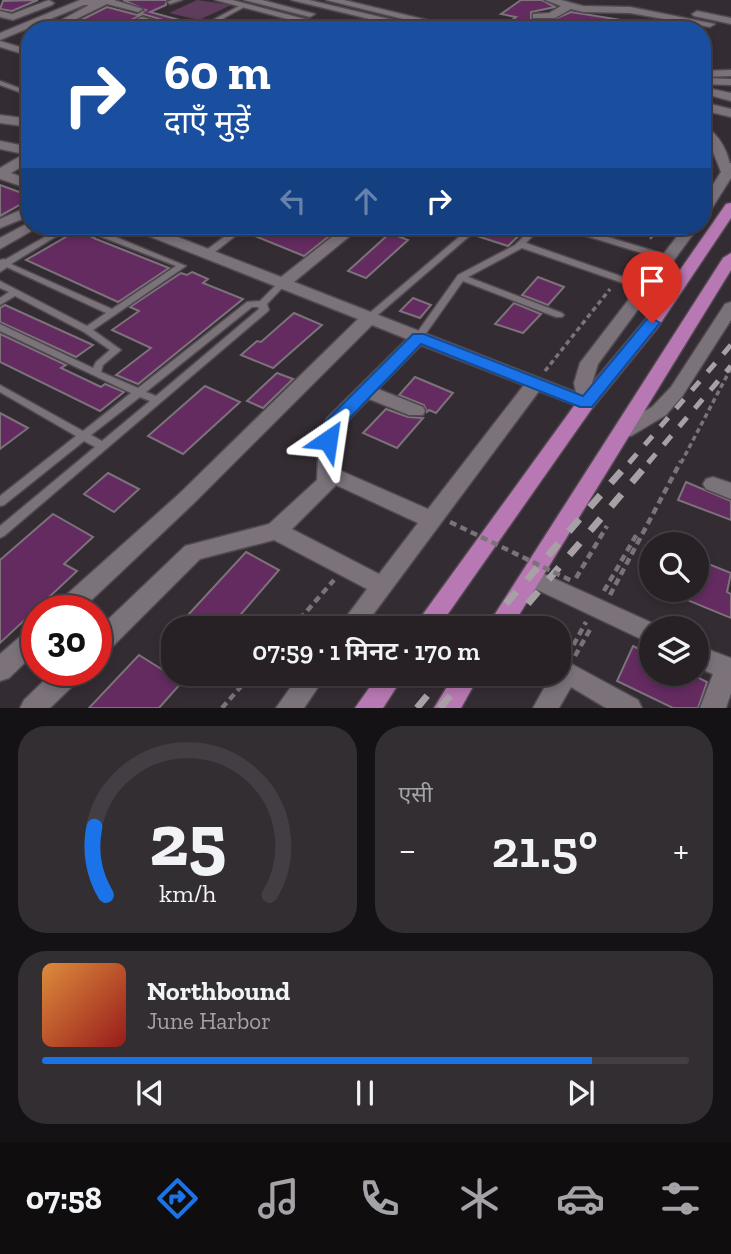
<!DOCTYPE html>
<html lang="hi">
<meta charset="utf-8">
<style>
:root{--surface:#272126;--page:#332e32;--text:#f1f3f6;--muted:#a4a3a7;--line:#433e43;--accent:#1a73e8}
body{margin:0;font-family:"Zilla Slab","Noto Sans Devanagari",serif;background:var(--page);color:var(--text);height:100vh;display:flex;flex-direction:column;font-size:26px;white-space:nowrap}
*{box-sizing:border-box;margin:0}
p{font-size:23px;color:var(--muted)}
.icon{flex:none;width:38px;height:38px;fill:none;stroke:currentColor;stroke-width:2;stroke-linecap:round;stroke-linejoin:round}
.map{position:relative;height:708px;overflow:hidden}
.sheet{display:flex;flex-direction:column;gap:18px;padding:18px;background:#151215;flex:1}
.sheet>*{flex:none}
.banner{position:absolute;left:21px;top:21px;width:690px;height:214px;border-radius:28px;box-shadow:0 4px 10px #0003,0 0 0 2px var(--line);background:#1a4fa0;color:#fff;overflow:hidden}
.controls{position:absolute;left:639px;top:532px;display:grid;gap:14px}
.controls a{display:grid;place-items:center;width:70px;height:70px;border-radius:50%;background:var(--surface);box-shadow:0 4px 10px #0003,0 0 0 2px var(--line);font-size:35px}
.speed{position:absolute;left:21px;top:595px;display:flex;gap:14px;font-size:35px;font-weight:700;text-align:center}
.speed>*{display:grid;place-content:center;width:91px;height:91px;border-radius:50%;background:var(--surface);box-shadow:0 4px 10px #0003,0 0 0 2px var(--line);line-height:1}
.speed .limit{border:10px solid #d22;background:#fff;color:#111}
.pin{position:absolute;display:grid;place-items:center;width:60px;height:60px;color:#fff;margin:-72px -30px;border-radius:50% 50% 50% 0;rotate:-45deg;box-shadow:0 0 7px #0007}
.pin .icon{rotate:45deg}
.me{position:absolute;width:77px;margin:-38px;rotate:32deg;stroke-linejoin:round;filter:drop-shadow(0 0 5px #0008)}
.turn{display:flex;align-items:center;gap:24px;height:147px;padding:0 28px;font-size:32px}
.turn .icon{width:91px;height:91px;stroke-width:2.5}
.turn b{display:block;font-size:49px;line-height:60px}
.lanes{display:flex;align-items:center;height:66px;padding:0 28px;background:#0003;justify-content:center;gap:35px;direction:ltr}
.lanes .off{opacity:.35}
.big{font-size:52px;font-weight:600;line-height:1.1}
.sheet .card{flex:1;display:flex;flex-direction:column;justify-content:center;gap:10px;min-width:0;padding:0 24px;border-radius:28px;background:var(--page)}
.sheet .dial{align-items:center;gap:0}
.dial svg{height:182px;overflow:visible;fill:none;stroke:var(--line);stroke-width:7;stroke-linecap:round;text-anchor:middle}
.dial text{fill:var(--text);stroke:none}
.song{display:flex;align-items:center;gap:21px}
.cover{width:84px;height:84px;border-radius:10px;background:linear-gradient(135deg,hsl(30 70% 55%),hsl(0 70% 35%))}
.played{height:7px;border-radius:4px;background:linear-gradient(90deg,var(--accent) 85%,var(--line) 85%)}
.keys{display:flex;justify-content:space-around;direction:ltr}
.heat{display:flex;justify-content:space-between;align-items:center;font-size:38px;direction:ltr}
.sheet .tiles{flex:1;display:grid;gap:18px;grid-template-columns:1fr 1fr}
.card:last-child{grid-column:span 2}
.trip{position:absolute;left:161px;top:616px;width:410px;height:70px;border-radius:28px;background:var(--surface);box-shadow:0 4px 10px #0003,0 0 0 2px var(--line);font-weight:600;line-height:70px;text-align:center}
.dock{display:flex;height:112px;justify-content:space-around;align-items:center;background:#100d0f;color:var(--muted)}
.dock .icon{width:49px;height:49px}
.dock .current{color:var(--accent)}
.dock b{font-size:32px;color:var(--text)}
.map>svg:first-child{display:block}
.green{fill:#5f3c5c}
.building{fill:#642b61;stroke:#7c727a;stroke-width:2}
.lines{fill:none;stroke-linecap:round;stroke-linejoin:round}
.service-casing{stroke:#50494f;stroke-width:3}
.minor-casing{stroke:#50494f;stroke-width:3}
.tertiary-casing{stroke:#50494f;stroke-width:3}
.secondary-casing{stroke:#50494f;stroke-width:3}
.primary-casing{stroke:#50494f;stroke-width:3}
.path-far2{stroke:#7a7379;stroke-width:2.5;stroke-dasharray:4.5 2.5;stroke-linecap:butt}
.path-far1{stroke:#7a7379;stroke-width:3.5;stroke-dasharray:5 3.5;stroke-linecap:butt}
.path{stroke:#7a7379;stroke-width:4.5;stroke-dasharray:7 4.5;stroke-linecap:butt}
.service{fill:#7b727a;fill-rule:evenodd}
.minor{fill:#7b727a;fill-rule:evenodd}
.tertiary{fill:#7b727a;fill-rule:evenodd}
.secondary{fill:#7b727a;fill-rule:evenodd}
.primary{fill:#b878b3;fill-rule:evenodd}
.rail-far1{stroke:#a7a1a6;stroke-width:5;stroke-dasharray:12 12;stroke-linecap:butt}
.rail{stroke:#a7a1a6;stroke-width:7;stroke-dasharray:16 16;stroke-linecap:butt}
.path-bridge{stroke:#7a7379;stroke-width:4.5;stroke-dasharray:7 4.5;stroke-linecap:butt}
.route{fill:#1a73e8;stroke:#114b97;stroke-width:2}
</style>
<div class="map">
<svg width="731" height="708" viewBox="0 0 731 708">
<rect width="100%" height="100%" fill="#342c33"/>
<path class="green" d="M197,0L231,5L199,20L169,13Z"/>
<g class="building">
<path d="M38,0L12,11L0,9L3,1Z"/>
<path d="M123,0H166V5L150,12L198,25L191,30H162L167,21L143,14L111,30H91L71,25L107,7L137,15L146,10Z"/>
<path d="M521,0H542L555,7L531,12V20L549,21L537,30L504,26L516,17L501,14Z"/>
<path d="M571,12L634,22L633,30H595L550,21Z"/>
<path d="M0,185L30,196V199L0,216Z"/>
<path d="M250,226H342L304,256L245,232Z"/>
<path d="M483,226H529L508,246L474,235Z"/>
<path d="M78,230L96,239L169,268L118,302L26,260Z"/>
<path d="M390,233L408,240L366,278L348,271Z"/>
<path d="M192,272L208,279L203,283L243,299L138,384L116,375L151,348L112,330L139,311L130,307L181,273L187,275Z"/>
<path d="M538,277L564,287L548,305L522,295Z"/>
<path d="M413,298L431,305L420,318L400,311Z"/>
<path d="M514,303L541,314L523,333L495,324Z"/>
<path d="M5,305L93,345L76,357L0,322V308Z"/>
<path d="M294,313L322,325L273,368L241,355L257,341L261,342Z"/>
<path d="M0,334L66,365L61,368L101,387L105,384L124,392L100,411L0,362Z"/>
<path d="M277,373L293,379L263,408L247,401Z"/>
<path d="M415,377L453,393L436,413L429,410L427,412L424,405L399,395Z"/>
<path d="M205,386L240,402L183,454L148,436Z"/>
<path d="M386,409L408,417L423,418L397,448L363,433Z"/>
<path d="M0,413L28,428L0,449Z"/>
<path d="M108,473L139,489L114,512L84,494Z"/>
<path d="M686,482L731,501V520L678,500Z"/>
<path d="M53,514L93,537L64,564L77,571L0,643V560Z"/>
<path d="M246,552L279,570L229,628H176Z"/>
<path d="M701,561L731,573L727,592L731,594V618L663,590H696V571Z"/>
<path d="M633,646L651,655V674H691L707,682L698,708H673L617,681Z"/>
<path d="M139,655L182,682L159,708H89Z"/>
</g>
<g class="lines">
<defs>
<g id="service">
<path d="M172,0H182L170,4L167,2Z"/>
<path d="M241,5L246,6L202,30H194Z"/>
<path d="M304,20L309,21L295,30H287Z"/>
<path d="M0,81L30,92V96L0,85Z"/>
<path d="M702,164L711,165L712,167L708,169L702,168Z"/>
<path d="M64,226H73L11,264L112,309L176,266L79,228L78,226H89L186,266L93,330L121,350L103,365L101,372L138,388L247,302L260,301L280,281H286L287,283L267,304L269,310L267,312L4,536L0,538V526L95,447L84,441L4,505L0,506V496L76,436L0,392V385L83,431L131,393L0,331V324L93,368L96,362L110,350L84,332L15,296L0,305V298L9,292L0,288V281L87,326L106,313L0,264L1,262ZM252,307H258L259,309L156,396L146,392ZM140,397L150,401L102,441L91,435Z"/>
<path d="M182,226H193L208,233L204,235H201Z"/>
<path d="M239,226H248L211,255H205L204,253L205,251Z"/>
<path d="M472,226H481L372,320H366L364,318L366,316Z"/>
<path d="M534,226H542L526,243L649,286L650,288L646,291L643,290L522,248L468,277L562,313L564,315L562,317H556L463,281L422,339H416L414,337L458,275L515,245Z"/>
<path d="M559,226H571L671,256L672,258L671,260H665L560,228Z"/>
</g>
<g id="minor">
<path d="M49,0L54,3L52,5L13,20L0,17V11L12,14Z"/>
<path d="M80,0H114L143,9L138,12L107,4L64,25L74,30H57L50,26L89,5H84L0,40V33Z"/>
<path d="M215,0H232L347,30H329Z"/>
<path d="M326,0H344L468,30H448Z"/>
<path d="M545,0H561L583,6L630,7L715,24L710,27L630,13L583,12L571,9L555,18H533V14L549,13L561,6Z"/>
<path d="M697,11L731,18V24L694,16L692,14Z"/>
<path d="M142,17L165,23L158,30H146L152,25C139,22 127,30 113,30Z"/>
<path d="M0,41L30,50V56L0,47Z"/>
<path d="M731,70V76L702,77V71Z"/>
<path d="M0,115L30,119V127L0,123Z"/>
<path d="M0,141L30,147V162L11,173L30,180V189L0,179V168L24,154L0,149Z"/>
<path d="M30,206V216L0,228V219Z"/>
<path d="M30,222V226H40L0,249V238Z"/>
<path d="M129,226H149L281,277L346,226H362L294,282L593,399L595,403L586,409L539,391L363,628H338L367,589L274,540L200,559L105,654L96,657V631L185,546L269,524L317,480L319,437L327,418L407,339L372,325L193,504L80,611H52L56,604L179,494L358,319L131,229ZM421,345L524,385L428,509L339,470C339,426 338,430 369,399L409,415H423L425,411L423,407L378,389ZM336,485L418,523L379,574L292,529Z"/>
<path d="M4,259L12,264L0,272V260Z"/>
<path d="M713,477L731,483V499L706,489L703,484L706,479Z"/>
<path d="M531,568L659,626L661,628H651V643L643,640L523,583L520,577L523,571Z"/>
<path d="M37,626V651L9,678L0,681V654L29,629Z"/>
<path d="M696,645L731,658V693L726,708H700L713,674L696,667Z"/>
<path d="M566,661L638,700L642,708H606L571,687L559,708H533L552,674H558V664Z"/>
<path d="M55,670H84L81,678L50,708H20L24,700Z"/>
<path d="M300,674H327L304,708H276Z"/>
</g>
<g id="tertiary">
<path d="M731,163V178L707,216L702,217V202L726,164Z"/>
<path d="M685,226H699L598,364L592,383L595,403L593,407H579L574,383L580,363Z"/>
<path d="M731,302V320L683,395L666,415L631,436H617L614,431L617,426L652,407L671,387L725,304Z"/>
</g>
<g id="secondary">
<path d="M244,0H262L315,14L310,17Z"/>
<path d="M291,0H309L435,30H415Z"/>
<path d="M702,78L731,79V85L702,84Z"/>
<path d="M702,87L731,93V101L702,93Z"/>
<path d="M702,102L731,109V117L702,110Z"/>
<path d="M702,125C720,133 731,156 731,175L721,172L711,147L702,136Z"/>
</g>
<g id="primary">
<path d="M731,203V218L658,327L593,407L438,628H413L579,399L646,319L726,204Z"/>
<path d="M731,253V270L511,628H486L723,258Z"/>
<path d="M379,674H405L383,708H355Z"/>
<path d="M455,674H480L461,708H434Z"/>
</g>
</defs>
<use href="#service" class="service-casing"/>
<use href="#minor" class="minor-casing"/>
<use href="#tertiary" class="tertiary-casing"/>
<use href="#secondary" class="secondary-casing"/>
<use href="#primary" class="primary-casing"/>
<path class="path-far2" d="M650,239L661,226"/>
<g class="path-far1">
<path d="M545,371L610,289"/>
<path d="M681,463L731,368"/>
</g>
<g class="path">
<path d="M576,578L607,526"/>
<path d="M604,591L638,532"/>
<path d="M610,595L681,461"/>
<path d="M292,628L334,580"/>
<path d="M568,655L586,622"/>
<path d="M575,656L592,626"/>
<path d="M222,708L252,674"/>
</g>
<use href="#service" class="service"/>
<use href="#minor" class="minor"/>
<use href="#tertiary" class="tertiary"/>
<use href="#secondary" class="secondary"/>
<use href="#primary" class="primary"/>
<g class="rail-far1">
<path d="M629,463L731,345"/>
<path d="M648,463L731,366"/>
</g>
<g class="rail">
<path d="M485,628L630,461"/>
<path d="M507,628L650,461"/>
<path d="M417,708L445,674"/>
<path d="M440,708L468,674"/>
</g>
<path class="path-bridge" d="M450,522L574,582"/>
</g>
<path class="route" d="M652,318L660,323L592,407H580L421,344L340,428L334,445H321C316,435 322,427 328,419L413,334H424L583,396L647,319Z"/>
</svg>
<div class="controls">
<a><svg class="icon" aria-label="search" viewBox="0 0 24 24"><circle cx="10" cy="10" r="6"/><path d="M15 15l6 6"/></svg></a>
<a><svg class="icon" aria-label="layers" viewBox="0 0 24 24"><path d="M12 4l9 5-9 5-9-5zM3 14l9 5 9-5"/></svg></a>
</div>
<div class="speed"><div class="limit">30</div></div>
<div class="pin" style="left:652px;top:323px;background:#d93025"><svg class="icon" aria-label="arrive" viewBox="0 0 24 24"><path d="M6 21V4h12l-3 4 3 4H6"/></svg></div>
<svg class="me" style="left:328px;top:440px" viewBox="-20 -20 40 40"><path d="M0-17L14 15 0 8-14 15z" fill="#1a73e8" stroke="#fff" stroke-width="4"/></svg>
<div class="trip">07:59 · 1 मिनट · 170 m</div>
<div class="banner">
<div class="turn"><svg class="icon" aria-label="right" viewBox="0 0 24 24"><path d="M7 20v-9h11M14 6l5 5-5 5"/></svg><div><b>60 m</b>दाएँ मुड़ें</div></div>
<div class="lanes"><svg class="icon off" aria-label="left" viewBox="0 0 24 24"><path d="M17 20v-9H6M10 6l-5 5 5 5"/></svg><svg class="icon off" aria-label="ahead" viewBox="0 0 24 24"><path d="M12 20V5M6 11l6-6 6 6"/></svg><svg class="icon" aria-label="right" viewBox="0 0 24 24"><path d="M7 20v-9h11M14 6l5 5-5 5"/></svg></div>
</div>
</div>
<section class="sheet">
<div class="tiles">
<div class="card dial"><svg viewBox="0 0 100 80">
<path d="M14 69A42 42 0 1 1 86 69"/>
<path d="M14 69A42 42 0 0 1 9 39" stroke="#1a73e8"/>
<text x="50" y="56" font-size="32" font-weight="700">25</text>
<text x="50" y="72" font-size="11">km/h</text>
</svg></div>
<div class="card"><p>एसी</p>
<div class="heat"><a>−</a><b class="big">21.5°</b><a>+</a></div>
</div>
<div class="card">
<div class="song"><i class="cover"></i><div><b>Northbound</b><p>June Harbor</p></div></div>
<div class="played"></div>
<div class="keys"><svg class="icon" aria-label="previous" viewBox="0 0 24 24"><path d="M18 5L8 12l10 7zM5 5v14"/></svg><svg class="icon" aria-label="pause" viewBox="0 0 24 24"><path d="M8 5v14M16 5v14"/></svg><svg class="icon" aria-label="next" viewBox="0 0 24 24"><path d="M6 5l10 7-10 7zM19 5v14"/></svg></div>
</div>
</div>
</section>
<nav class="dock">
<b>07:58</b>
<svg class="icon current" aria-label="directions" viewBox="0 0 24 24"><path d="M12 3l9 9-9 9-9-9zM9 14v-3h6M13 9l2 2-2 2"/></svg>
<svg class="icon" aria-label="music" viewBox="0 0 24 24"><path d="M9 18V5l10-2v13"/><circle cx="6" cy="18" r="3"/><circle cx="16" cy="16" r="3"/></svg>
<svg class="icon" aria-label="phone" viewBox="0 0 24 24"><path d="M5 4h4l2 5-3 2q2 4 5 5l2-3 5 2v4C11 20 4 13 5 4z"/></svg>
<svg class="icon" aria-label="climate" viewBox="0 0 24 24"><path d="M12 3v18M4 7l16 10M4 17L20 7"/></svg>
<svg class="icon" aria-label="car" viewBox="0 0 24 24"><path d="M5 17H2v-5l4-1 3-4h7l3 4 3 1v5h-3M9 17h6M6 11h13"/><circle cx="7" cy="17" r="2"/><circle cx="17" cy="17" r="2"/></svg>
<svg class="icon" aria-label="filters" viewBox="0 0 24 24"><path d="M4 7h16M4 17h16"/><circle cx="9" cy="7" r="2"/><circle cx="15" cy="17" r="2"/></svg>
</nav>
